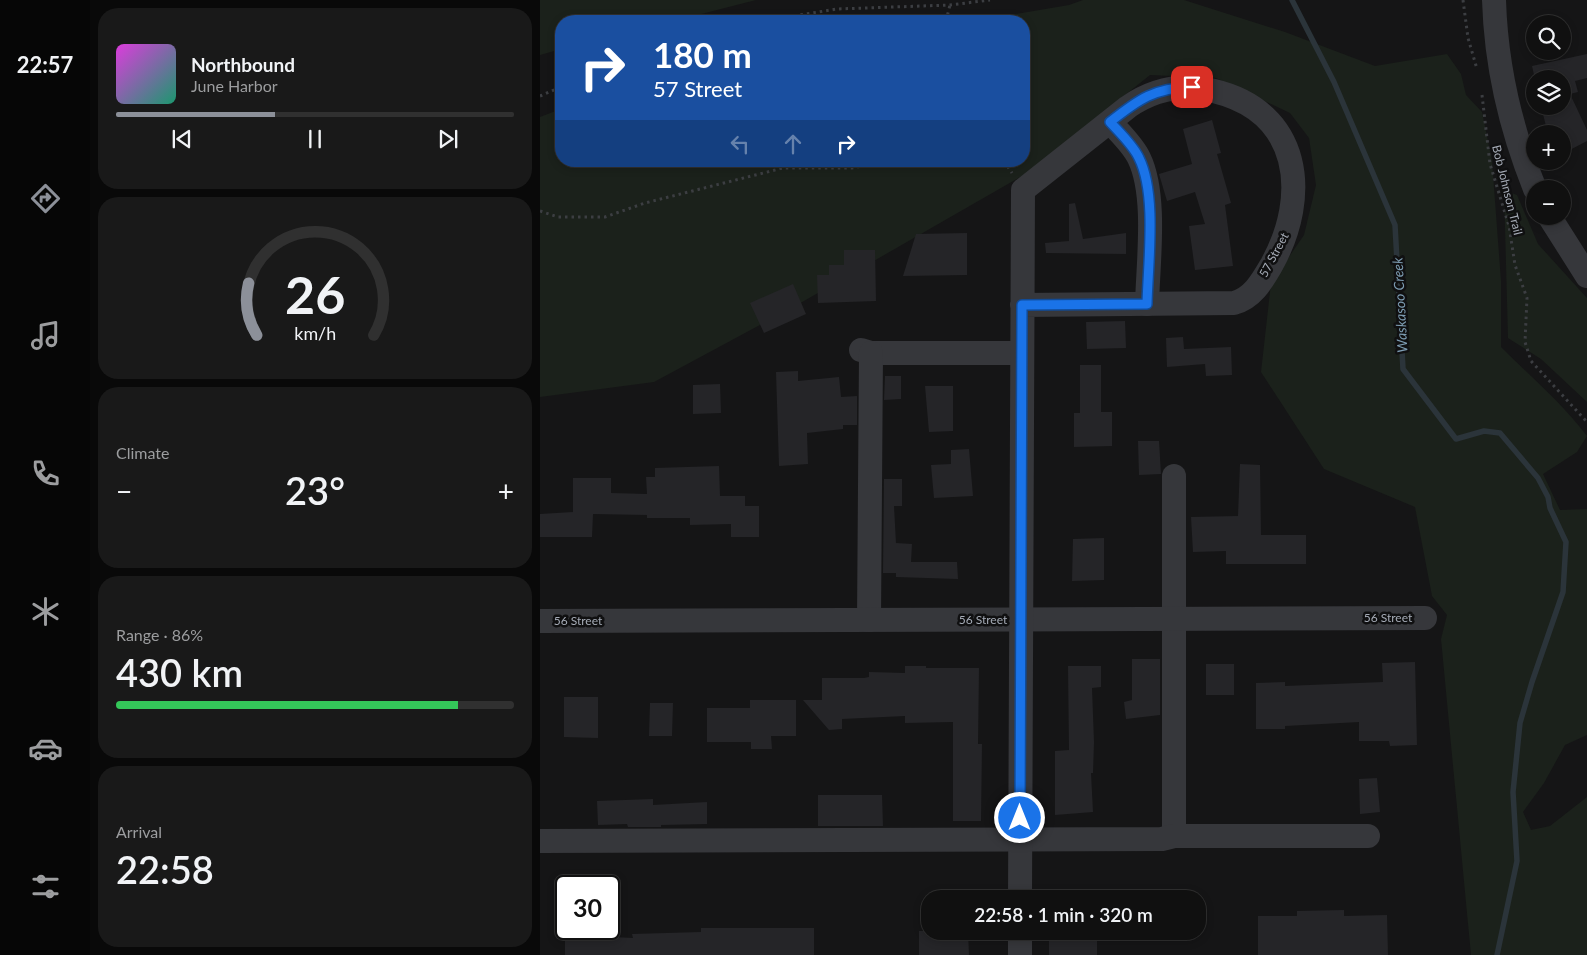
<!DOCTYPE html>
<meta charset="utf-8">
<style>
:root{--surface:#101010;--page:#191919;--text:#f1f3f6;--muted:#9c9d9f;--line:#303030;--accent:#8c9099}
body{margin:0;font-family:Lato,sans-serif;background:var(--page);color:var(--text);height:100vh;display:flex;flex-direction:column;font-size:19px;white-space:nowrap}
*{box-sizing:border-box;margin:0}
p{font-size:16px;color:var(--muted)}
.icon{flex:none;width:28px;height:28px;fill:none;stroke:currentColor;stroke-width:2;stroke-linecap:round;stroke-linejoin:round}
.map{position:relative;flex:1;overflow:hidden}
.drawer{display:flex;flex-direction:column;gap:8px;padding:8px;background:#090909;width:450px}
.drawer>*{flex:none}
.top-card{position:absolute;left:15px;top:15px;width:475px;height:152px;border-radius:20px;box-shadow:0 2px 8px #0003,0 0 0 1px var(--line);background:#1a4fa0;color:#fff;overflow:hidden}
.fabs{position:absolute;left:986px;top:15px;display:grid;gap:10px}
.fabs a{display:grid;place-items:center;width:45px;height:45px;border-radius:50%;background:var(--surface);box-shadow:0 2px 8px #0003,0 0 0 1px var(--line);font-size:25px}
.speed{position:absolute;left:15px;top:875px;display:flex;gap:10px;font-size:25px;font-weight:700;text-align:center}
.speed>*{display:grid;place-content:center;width:65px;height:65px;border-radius:50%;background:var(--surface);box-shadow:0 2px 8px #0003,0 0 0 1px var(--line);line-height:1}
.speed .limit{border:2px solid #111;border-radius:8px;background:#fff;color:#111}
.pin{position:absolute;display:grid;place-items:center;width:42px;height:42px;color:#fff;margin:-21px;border-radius:10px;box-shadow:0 2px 8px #0006}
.me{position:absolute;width:55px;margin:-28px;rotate:0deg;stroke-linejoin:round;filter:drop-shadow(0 0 4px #0008)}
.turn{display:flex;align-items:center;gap:18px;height:105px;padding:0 15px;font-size:22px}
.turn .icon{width:65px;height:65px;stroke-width:2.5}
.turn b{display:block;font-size:35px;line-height:42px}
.lanes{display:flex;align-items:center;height:48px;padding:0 15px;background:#0003;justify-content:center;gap:25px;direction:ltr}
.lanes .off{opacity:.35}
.big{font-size:38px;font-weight:600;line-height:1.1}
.drawer .widget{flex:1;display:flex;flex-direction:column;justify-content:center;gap:8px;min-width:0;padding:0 18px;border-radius:20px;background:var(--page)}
.drawer .dial{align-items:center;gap:0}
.dial svg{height:130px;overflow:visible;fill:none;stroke:var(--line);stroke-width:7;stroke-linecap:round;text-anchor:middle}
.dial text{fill:var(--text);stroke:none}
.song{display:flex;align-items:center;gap:15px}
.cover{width:60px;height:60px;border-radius:8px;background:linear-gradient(135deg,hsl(300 70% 55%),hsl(160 70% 35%))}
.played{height:5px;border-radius:2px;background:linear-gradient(90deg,var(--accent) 40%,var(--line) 40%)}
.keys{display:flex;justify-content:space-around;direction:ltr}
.heat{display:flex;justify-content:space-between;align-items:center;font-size:28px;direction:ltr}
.charge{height:8px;border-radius:4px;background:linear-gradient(90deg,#34c759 86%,var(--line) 0)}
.trip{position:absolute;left:381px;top:890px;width:285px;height:50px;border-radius:20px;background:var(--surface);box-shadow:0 2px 8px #0003,0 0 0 1px var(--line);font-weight:600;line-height:50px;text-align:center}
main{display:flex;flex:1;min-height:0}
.menu{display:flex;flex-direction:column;width:90px;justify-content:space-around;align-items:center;background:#060606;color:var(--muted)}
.menu .icon{width:35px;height:35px}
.menu .active{color:var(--accent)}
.menu b{font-size:22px;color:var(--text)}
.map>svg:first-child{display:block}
.green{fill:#1b211b}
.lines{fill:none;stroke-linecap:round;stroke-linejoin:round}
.stream{stroke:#2b343a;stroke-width:5.5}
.building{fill:#252528}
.path{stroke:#3c3e42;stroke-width:3;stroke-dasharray:2.5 4;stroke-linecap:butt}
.minor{stroke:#36373b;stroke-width:24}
.route-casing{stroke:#114b97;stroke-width:12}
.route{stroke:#1a73e8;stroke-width:9}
.labels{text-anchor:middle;stroke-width:5;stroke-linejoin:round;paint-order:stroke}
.street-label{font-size:12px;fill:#a6acb7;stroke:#101011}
.water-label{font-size:14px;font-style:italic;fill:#7d9cb2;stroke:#101011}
</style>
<main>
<nav class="menu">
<b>22:57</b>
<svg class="icon active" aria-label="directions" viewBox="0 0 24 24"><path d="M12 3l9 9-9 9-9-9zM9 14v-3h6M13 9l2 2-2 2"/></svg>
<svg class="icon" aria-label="music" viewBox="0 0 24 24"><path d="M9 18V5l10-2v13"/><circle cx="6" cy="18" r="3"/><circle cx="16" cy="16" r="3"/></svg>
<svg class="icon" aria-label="phone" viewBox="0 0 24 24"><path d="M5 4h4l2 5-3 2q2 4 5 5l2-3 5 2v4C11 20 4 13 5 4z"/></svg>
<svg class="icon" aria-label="climate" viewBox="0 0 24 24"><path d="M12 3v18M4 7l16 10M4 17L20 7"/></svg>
<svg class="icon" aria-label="car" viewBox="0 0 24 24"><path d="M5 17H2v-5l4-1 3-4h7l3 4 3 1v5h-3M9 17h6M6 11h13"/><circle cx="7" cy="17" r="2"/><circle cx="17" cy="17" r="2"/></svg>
<svg class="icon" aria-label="filters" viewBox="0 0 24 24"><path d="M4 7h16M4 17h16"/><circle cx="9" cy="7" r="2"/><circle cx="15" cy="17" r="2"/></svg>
</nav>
<section class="drawer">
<div class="widget">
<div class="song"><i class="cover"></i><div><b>Northbound</b><p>June Harbor</p></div></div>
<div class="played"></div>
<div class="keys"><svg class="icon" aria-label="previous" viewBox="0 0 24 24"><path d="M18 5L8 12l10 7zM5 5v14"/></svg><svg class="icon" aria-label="pause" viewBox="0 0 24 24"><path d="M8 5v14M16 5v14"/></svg><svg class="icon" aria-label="next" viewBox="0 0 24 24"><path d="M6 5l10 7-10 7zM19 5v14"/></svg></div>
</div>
<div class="widget dial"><svg viewBox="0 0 100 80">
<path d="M14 69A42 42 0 1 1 86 69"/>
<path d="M14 69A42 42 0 0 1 9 37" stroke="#8c9099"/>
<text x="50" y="56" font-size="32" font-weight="700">26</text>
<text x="50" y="72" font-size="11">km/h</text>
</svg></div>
<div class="widget"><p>Climate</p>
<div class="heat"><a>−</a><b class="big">23°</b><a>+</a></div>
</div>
<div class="widget"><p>Range · 86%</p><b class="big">430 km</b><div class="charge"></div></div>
<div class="widget"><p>Arrival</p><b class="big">22:58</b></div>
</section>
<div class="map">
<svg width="1047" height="955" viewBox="0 0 1047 955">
<rect width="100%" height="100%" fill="#151516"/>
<g class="green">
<path d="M0,0H216L134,21H21V49L0,55Z"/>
<path d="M543,0H644L745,32L835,66L907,54L921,74L926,95L942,112L952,161L961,281V347C990,376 1022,403 1047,436L1037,452L1003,474L1020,510L1047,509V735L1025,745L1004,783L983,812L991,830L1010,826L1047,797V955H931L901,639L907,615L892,596L875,507L784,469L721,372L731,283L764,235L776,185L769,138L750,113L676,78L610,75L489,172L257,305L114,382L0,397V117L21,109V161H484V21H434L529,5Z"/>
<path d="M964,190L977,195L998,244L1047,298V402L1001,359L968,338Z"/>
</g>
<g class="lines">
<path class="stream" d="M752,0L794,82L855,225L863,369L916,439L944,431L960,433L998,478L1008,497L1010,508L1026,542L1023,592L992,682L980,723L973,792L977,861L957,955"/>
</g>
<g class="building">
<path d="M1047,54V78L1035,81L1038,92L1030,94L1047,130V141L1022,154V134H1008L1001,106H1022V79H995L992,66Z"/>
<path d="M672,120L681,153L677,154L691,203L685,205L693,266L655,270L649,226L665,224L655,192L627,201L619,174L652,164L643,129Z"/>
<path d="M535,203L543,239L586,233V254L506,253L505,243L529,241V204Z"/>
<path d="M427,233V275L363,276L376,234Z"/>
<path d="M304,250H335L336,301L278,303L277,275H289V265H304Z"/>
<path d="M253,284L266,314L224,333L210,303Z"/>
<path d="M585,321L586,348L547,349L546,322Z"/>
<path d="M643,337L644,349L691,347L692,375L666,376L665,364L627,367L626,338Z"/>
<path d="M540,365H561V412H572V446L534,447V413H540Z"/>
<path d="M258,371V381L299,377L301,397L317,396V425H303V429L267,433L268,464L239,466L236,372Z"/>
<path d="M345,376H361V399L344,400Z"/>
<path d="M180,384L181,413L153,414V385Z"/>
<path d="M385,386H413V431L389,432Z"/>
<path d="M598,441H619L621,474L599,475Z"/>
<path d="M429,449L433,496L394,498L391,465L411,464V450Z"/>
<path d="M700,464L720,465L721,535H766V564H686V551L653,552L651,517L698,516Z"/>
<path d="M179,466L180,496H205V506H219V537H191V524L150,525V518H107V515L53,514L52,537H0V514L33,512V478H71V493L107,494L106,477H115V468Z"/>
<path d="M344,479H362V506H354L356,543L372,544L371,562H417L418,579L356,577V573H343Z"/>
<path d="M564,538V580L532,581L533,539Z"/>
<path d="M592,659H620V715L586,719L584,702L592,700Z"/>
<path d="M875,662L877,745L850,746L849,741H819V722L745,726V729H716V683L745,682V686L843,682L842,663Z"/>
<rect x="666" y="664" width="28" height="31"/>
<path d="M365,666H386V668H439L438,744H442L441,821H413V722L365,723V716L302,719V729L289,730L263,700H282V678H324L329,677V672L365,673Z"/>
<path d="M528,666H561V687L552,688L554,742L553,773H551L553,812L515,815V751L529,750Z"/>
<path d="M24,697H58V738L24,737Z"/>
<path d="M210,700H256V736H231L232,749H211V742H167V708H210Z"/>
<path d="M110,703H133L132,736H109Z"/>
<path d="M837,778L840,812L820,814L819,779Z"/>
<path d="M278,795H342L343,826H278Z"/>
<path d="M113,799V805L167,802V824L121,825V827H88L87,824L58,825L57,801Z"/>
<path d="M804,910V916L847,915L848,955H718V916H757V911Z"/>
<path d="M161,928H274V955H25V929H54V936L93,938L92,934L161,932Z"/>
<path d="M379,931H428L429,955H379Z"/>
<rect x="509" y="931" width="48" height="24"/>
</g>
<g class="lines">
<g class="path">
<path d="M923,0L928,38L937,69"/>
<path d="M222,21L297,9L410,5L450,0"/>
<path d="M406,21L410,5"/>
<path d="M942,95L950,164L969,226L975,265L987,298L985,342L991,361L1047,422"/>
<path d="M0,96L21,87"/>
<path d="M464,161L472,173"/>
<path d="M0,211L18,217H65L105,203L243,168H312L347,161"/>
</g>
<g class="minor">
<path d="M954,0C956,66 970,127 995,189"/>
<path d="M570,122C580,133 593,145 599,158C617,195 608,263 607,304"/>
<path d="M1009,216L1047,276"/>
<path d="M321,350L331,353H482"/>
<path d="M634,476V836"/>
<path d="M329,620L331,353"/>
<path d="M0,621L885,618"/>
<path d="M0,841L622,839L634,836H828"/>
<path d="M480,899L483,190L588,107C614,89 642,83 674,91C761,112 770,195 732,264C722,281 713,298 694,303L482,305"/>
<path d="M480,955V931"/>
</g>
</g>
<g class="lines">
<defs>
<path id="route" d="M480,818L482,305L607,304C608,263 617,194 599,158C593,145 580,133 570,122C599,99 614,88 652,87"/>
</defs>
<use href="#route" class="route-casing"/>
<use href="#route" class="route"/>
</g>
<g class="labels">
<g class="street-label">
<text transform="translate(967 190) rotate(76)" y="4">Bob Johnson Trail</text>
<text transform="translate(734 255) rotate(-62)" y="4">57 Street</text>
<text x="848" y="622">56 Street</text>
<text x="443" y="624">56 Street</text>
<text x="38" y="625">56 Street</text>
</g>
<g class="water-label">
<text transform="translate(860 305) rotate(-93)" y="5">Waskasoo Creek</text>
</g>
</g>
</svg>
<div class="fabs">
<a><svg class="icon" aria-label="search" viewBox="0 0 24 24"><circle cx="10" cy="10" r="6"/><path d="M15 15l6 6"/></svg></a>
<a><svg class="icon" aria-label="layers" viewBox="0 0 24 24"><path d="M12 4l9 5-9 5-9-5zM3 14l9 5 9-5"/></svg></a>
<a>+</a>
<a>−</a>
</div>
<div class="speed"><div class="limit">30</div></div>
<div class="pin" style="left:652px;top:87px;background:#d93025"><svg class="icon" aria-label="arrive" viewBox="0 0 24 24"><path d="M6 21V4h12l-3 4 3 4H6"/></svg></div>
<svg class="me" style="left:480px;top:818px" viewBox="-20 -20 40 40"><circle r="17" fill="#1a73e8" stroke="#fff" stroke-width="3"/><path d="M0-11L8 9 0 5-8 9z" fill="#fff"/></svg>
<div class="trip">22:58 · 1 min · 320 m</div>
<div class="top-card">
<div class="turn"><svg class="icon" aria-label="right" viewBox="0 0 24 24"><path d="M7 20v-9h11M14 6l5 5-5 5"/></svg><div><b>180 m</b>57 Street</div></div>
<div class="lanes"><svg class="icon off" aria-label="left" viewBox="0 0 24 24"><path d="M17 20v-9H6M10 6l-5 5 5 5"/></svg><svg class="icon off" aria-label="ahead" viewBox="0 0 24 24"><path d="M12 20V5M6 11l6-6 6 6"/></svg><svg class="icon" aria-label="right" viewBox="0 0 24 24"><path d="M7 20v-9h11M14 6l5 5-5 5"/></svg></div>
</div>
</div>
</main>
